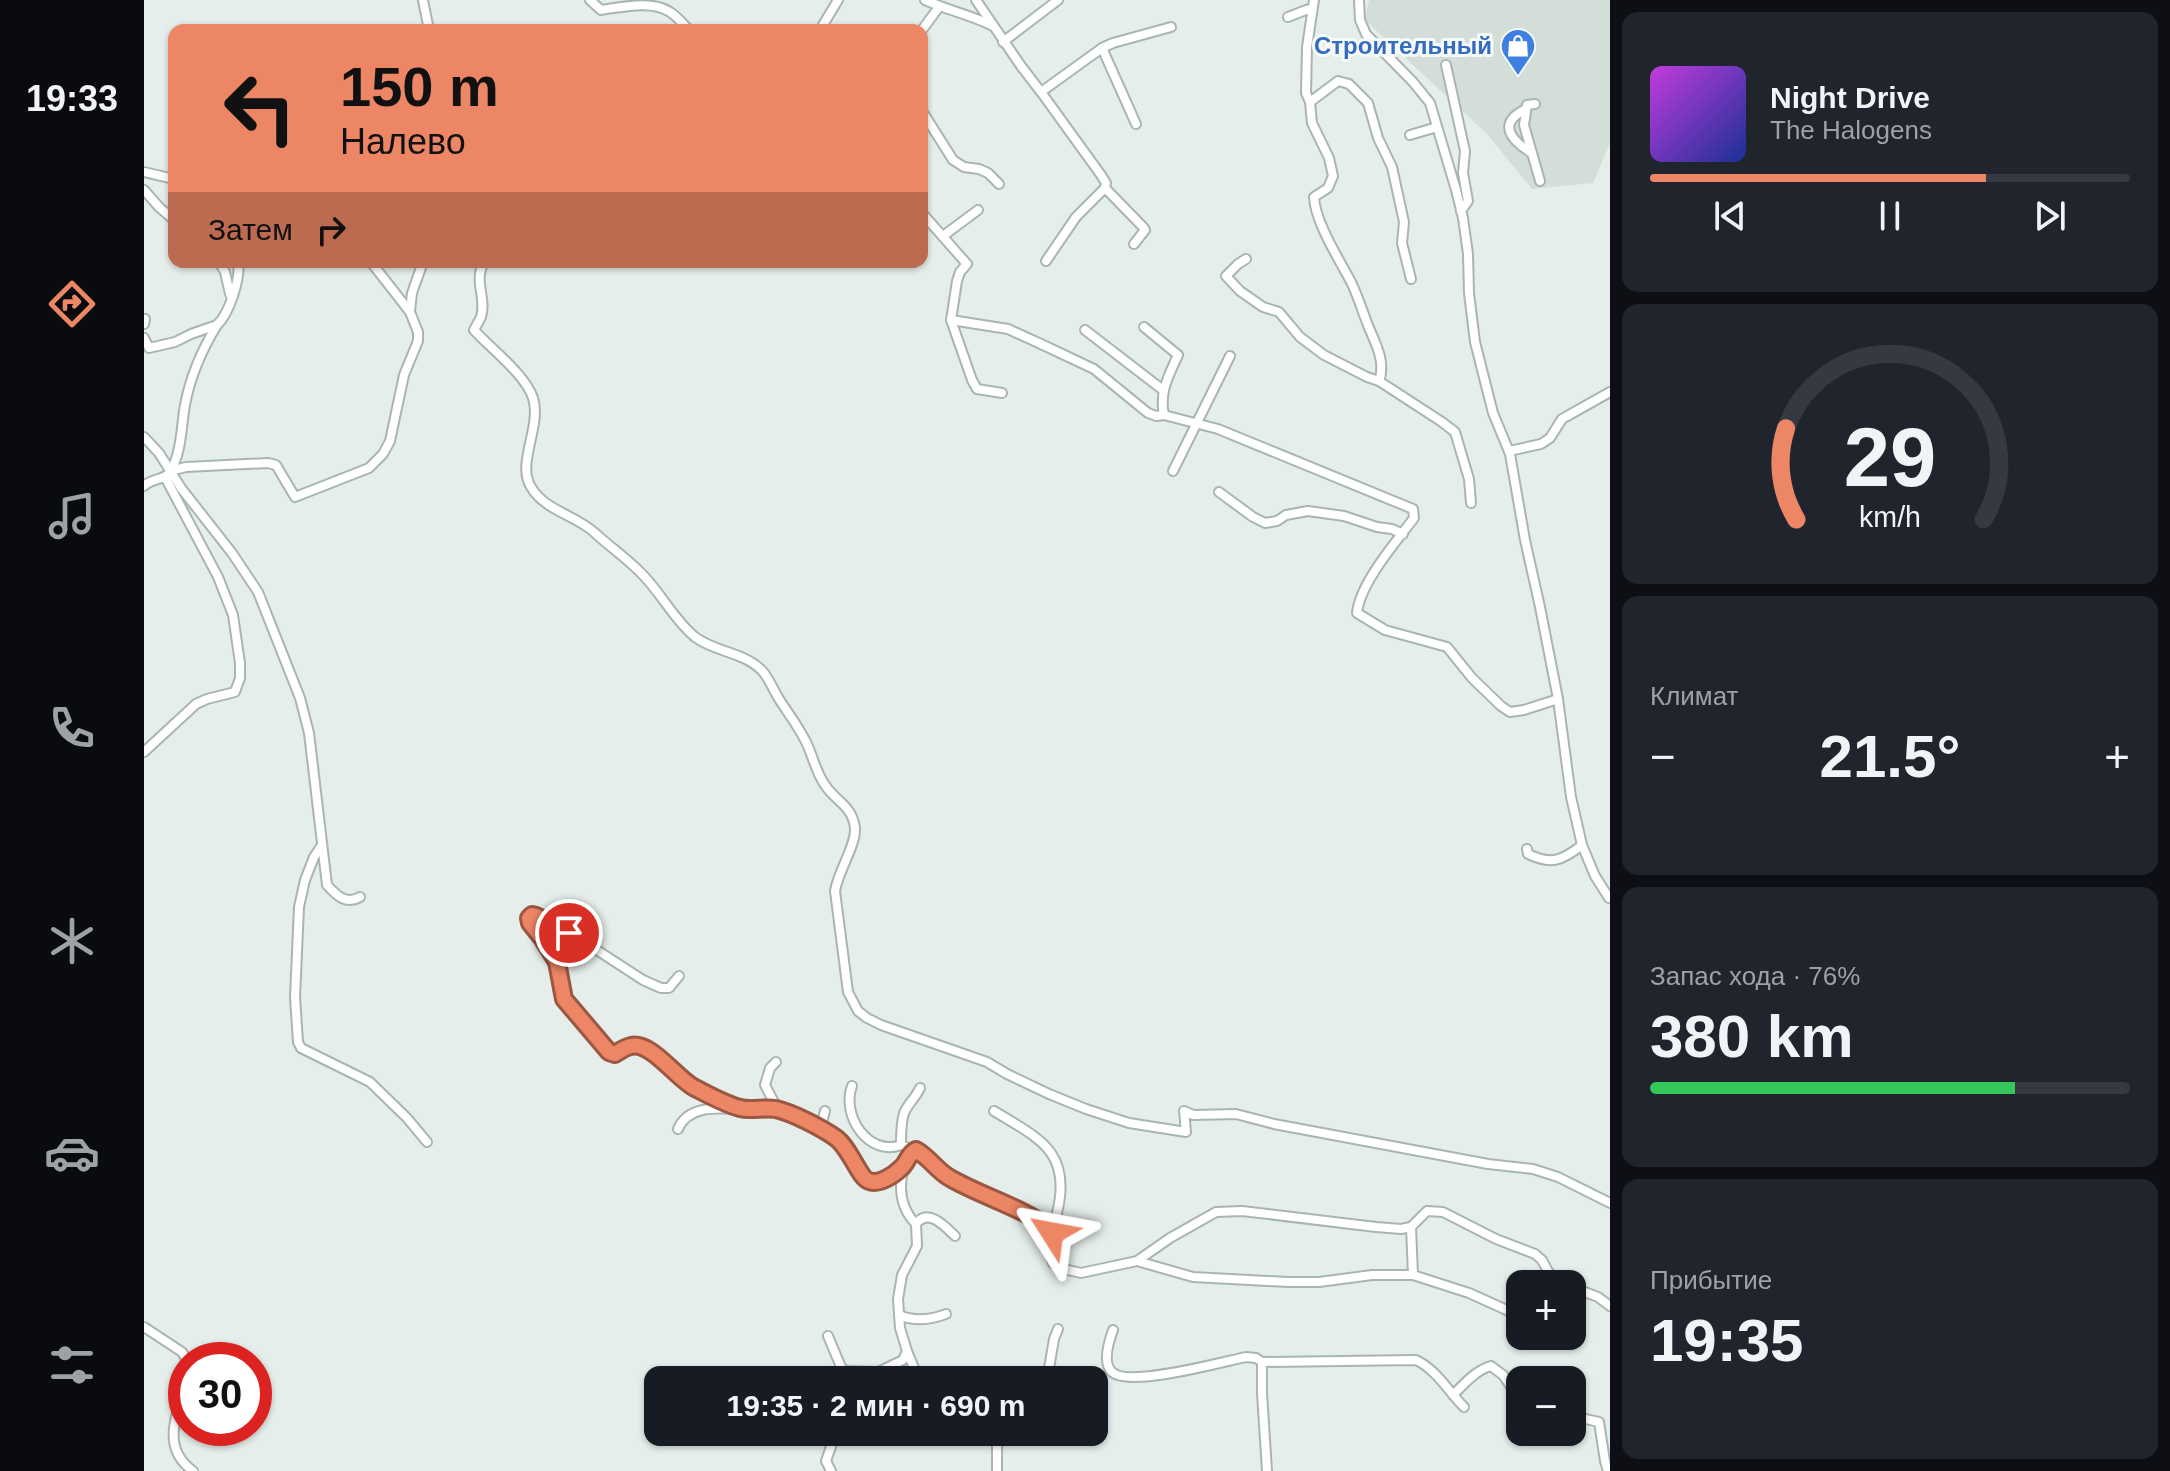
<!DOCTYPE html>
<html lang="ru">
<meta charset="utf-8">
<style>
:root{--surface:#171b24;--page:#20242c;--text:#f1f3f6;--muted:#9ea1a6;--line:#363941;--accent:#ed8665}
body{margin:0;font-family:Helvetica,sans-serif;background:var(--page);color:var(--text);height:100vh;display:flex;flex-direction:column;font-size:30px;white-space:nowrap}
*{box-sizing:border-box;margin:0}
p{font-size:26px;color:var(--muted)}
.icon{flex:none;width:44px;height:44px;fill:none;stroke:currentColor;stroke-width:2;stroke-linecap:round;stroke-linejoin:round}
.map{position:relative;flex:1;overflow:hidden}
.panel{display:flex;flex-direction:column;gap:12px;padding:12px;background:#0d0f14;width:560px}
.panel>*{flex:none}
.hud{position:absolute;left:24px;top:24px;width:760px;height:244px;border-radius:16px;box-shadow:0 2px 6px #0004;background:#ed8665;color:#111;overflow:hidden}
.tools{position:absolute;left:1362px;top:1270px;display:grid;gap:16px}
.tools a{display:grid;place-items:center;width:80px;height:80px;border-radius:16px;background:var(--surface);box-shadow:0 2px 6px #0004;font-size:40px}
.speed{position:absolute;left:24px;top:1342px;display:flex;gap:16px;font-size:40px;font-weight:700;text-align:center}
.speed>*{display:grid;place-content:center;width:104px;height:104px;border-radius:50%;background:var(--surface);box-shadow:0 2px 6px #0004;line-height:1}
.speed .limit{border:12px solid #d22;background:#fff;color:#111}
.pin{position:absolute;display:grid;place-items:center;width:68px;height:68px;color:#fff;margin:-34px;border:4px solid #fff;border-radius:50%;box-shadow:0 2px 8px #0007}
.me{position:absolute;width:88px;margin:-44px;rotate:304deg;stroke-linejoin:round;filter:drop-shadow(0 0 6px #0008)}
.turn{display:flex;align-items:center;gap:28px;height:168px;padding:0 40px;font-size:36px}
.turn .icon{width:104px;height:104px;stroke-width:2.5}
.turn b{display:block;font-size:56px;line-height:68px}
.then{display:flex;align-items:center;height:76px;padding:0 40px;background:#0003;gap:16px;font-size:30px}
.big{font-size:60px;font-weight:600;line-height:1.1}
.panel .tile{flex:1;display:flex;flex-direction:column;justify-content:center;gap:12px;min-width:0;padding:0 28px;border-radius:16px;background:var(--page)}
.panel .dial{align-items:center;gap:0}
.dial svg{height:208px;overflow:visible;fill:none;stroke:var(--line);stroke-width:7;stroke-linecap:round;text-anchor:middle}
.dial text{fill:var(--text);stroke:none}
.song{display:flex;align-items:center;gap:24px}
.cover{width:96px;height:96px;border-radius:12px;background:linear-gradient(135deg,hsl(290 70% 55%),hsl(230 70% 35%))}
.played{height:8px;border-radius:4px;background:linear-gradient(90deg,var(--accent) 70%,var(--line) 70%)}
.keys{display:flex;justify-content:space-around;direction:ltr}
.heat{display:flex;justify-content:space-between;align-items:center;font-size:44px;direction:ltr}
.charge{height:12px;border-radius:6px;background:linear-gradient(90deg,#34c759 76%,var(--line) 0)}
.trip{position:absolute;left:500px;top:1366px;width:464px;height:80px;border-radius:16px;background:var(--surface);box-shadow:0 2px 6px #0004;font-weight:600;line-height:80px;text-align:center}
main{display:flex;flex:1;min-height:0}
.menu{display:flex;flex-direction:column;width:144px;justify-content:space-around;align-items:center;background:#090b0e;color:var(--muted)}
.menu .icon{width:56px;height:56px}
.menu .on{color:var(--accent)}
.menu b{font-size:36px;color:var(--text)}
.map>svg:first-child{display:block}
.built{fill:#d4ded9}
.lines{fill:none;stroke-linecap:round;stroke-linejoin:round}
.minor-casing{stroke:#a8b6b1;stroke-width:12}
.minor{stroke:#fff;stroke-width:8}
.route-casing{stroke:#9a5742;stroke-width:20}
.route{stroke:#ed8665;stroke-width:14}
.labels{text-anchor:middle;stroke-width:6;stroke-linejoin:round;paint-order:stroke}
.shop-label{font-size:24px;font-weight:bold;fill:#366cbe;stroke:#f6faf8;text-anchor:end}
</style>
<main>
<nav class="menu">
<b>19:33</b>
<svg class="icon on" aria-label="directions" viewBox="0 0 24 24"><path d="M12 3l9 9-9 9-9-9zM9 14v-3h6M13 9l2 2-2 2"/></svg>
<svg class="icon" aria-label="music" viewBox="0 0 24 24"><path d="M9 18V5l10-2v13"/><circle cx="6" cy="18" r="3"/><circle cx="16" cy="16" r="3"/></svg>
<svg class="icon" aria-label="phone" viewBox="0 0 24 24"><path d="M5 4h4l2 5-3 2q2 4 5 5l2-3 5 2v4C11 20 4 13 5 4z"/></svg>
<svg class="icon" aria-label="climate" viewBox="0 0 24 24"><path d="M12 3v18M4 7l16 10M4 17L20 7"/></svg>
<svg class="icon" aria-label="car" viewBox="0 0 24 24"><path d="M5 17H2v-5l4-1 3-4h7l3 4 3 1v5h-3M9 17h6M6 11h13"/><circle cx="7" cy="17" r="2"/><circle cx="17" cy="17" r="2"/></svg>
<svg class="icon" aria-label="filters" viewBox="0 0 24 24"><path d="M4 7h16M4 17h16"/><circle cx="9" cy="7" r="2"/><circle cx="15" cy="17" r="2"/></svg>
</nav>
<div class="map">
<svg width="1466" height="1471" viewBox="0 0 1466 1471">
<rect width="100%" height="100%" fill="#e5eeea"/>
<path class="built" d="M1225,0H1466V143L1449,183L1388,189L1343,134L1221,20Z"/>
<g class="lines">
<defs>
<g id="minor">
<path d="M279,0L285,30"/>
<path d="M446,0L457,10C478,7 508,0 526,12C534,17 539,24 545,30"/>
<path d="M781,0C803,10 827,15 849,26"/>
<path d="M832,0L877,66L897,92L957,175L962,183L961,188L1000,228L1001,230L990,244"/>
<path d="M1170,0L1163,47L1162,93L1166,102L1168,123L1185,158L1189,176L1184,188L1170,197C1171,222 1195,259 1207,282C1214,296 1219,313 1225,328C1232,344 1242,363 1235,381L1298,422L1311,432L1325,479L1327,503"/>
<path d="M1215,0L1216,20L1222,34L1269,82L1286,103L1312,190L1319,218L1324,254L1325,293L1331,342L1349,413L1366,454L1381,540L1396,607L1414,699L1427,797L1438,845L1451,876L1465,898"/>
<path d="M1144,17L1162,10L1168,9"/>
<path d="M676,30L694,0"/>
<path d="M778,30L795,7"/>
<path d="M859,42L914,0"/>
<path d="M958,48L992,124"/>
<path d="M1302,65L1321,151L1319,173L1324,201L1317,211"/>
<path d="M897,92L958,48L969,43L1027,27"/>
<path d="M1166,102L1194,81L1205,84L1224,103L1234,138L1248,167L1260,222L1258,243L1267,279"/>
<path d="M1391,104L1383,105L1380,125L1396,181"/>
<path d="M1382,109C1353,123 1366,140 1388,153"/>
<path d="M778,111L809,160L820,167L835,169L844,173L855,184"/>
<path d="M1266,135L1293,127"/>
<path d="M0,172L30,179"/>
<path d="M0,190L15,207L30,220"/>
<path d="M778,213L823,264L816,272L813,281L807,320L828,380L833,389L858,393"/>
<path d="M799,236L834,210"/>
<path d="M1102,259L1094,264L1082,276L1096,291L1119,307L1135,312L1156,337L1180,355L1223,377L1235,381"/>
<path d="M902,261L932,217L961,188"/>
<path d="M75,262L81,272L86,294"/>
<path d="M340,262C329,281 343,298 337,317C336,319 331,328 330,330C347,349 381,374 389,398C398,426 372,464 387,487C401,511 432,515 451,533C465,546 482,558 496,572C517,592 529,619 551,637C572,653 603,652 620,673C626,681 630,691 635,699C644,713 654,726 661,740C669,755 671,771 681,785C692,802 708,805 711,828C712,846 694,871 691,891L704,992L714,1011L723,1018L737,1025L843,1062L863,1074L905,1094L942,1109L985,1123L1042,1132L1040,1111L1049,1115L1092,1114L1130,1124L1344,1164L1389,1169L1414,1177L1466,1203"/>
<path d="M266,311L268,293L279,262"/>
<path d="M807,320L864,329L897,344L950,369L1004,413L1012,416L1020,415L1074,429L1269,509L1270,518C1252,542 1216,583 1213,613L1241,630L1303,647L1328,678L1357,706L1366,712L1380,710L1414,699"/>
<path d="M0,324L1,319"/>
<path d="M1000,327L1034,355C1025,375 1015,392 1020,415"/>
<path d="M941,330L1019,390"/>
<path d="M0,338L5,348L31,342L47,334L73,325C85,314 97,278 94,262"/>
<path d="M0,437L15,453L37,488L88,553L114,592L156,698L165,733L183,885C193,896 202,905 216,897"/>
<path d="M1365,451L1397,444L1406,438L1418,419L1466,392"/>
<path d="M26,471L42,467L124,463L132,465L151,497L225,468L239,454L246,441L260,375L274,341V332L266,312L227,262"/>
<path d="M1029,471L1086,356"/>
<path d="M0,486C8,478 21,480 26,472C38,452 37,427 41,405C46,378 59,348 73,325"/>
<path d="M1075,492L1109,517L1121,523L1133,521L1142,515L1164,511L1200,516L1233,527L1248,529L1259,534"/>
<path d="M0,752L52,704L63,699L91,692L96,678V663L89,615L74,577L21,477"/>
<path d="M178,845L170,857L161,880L155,907L151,997L154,1042L157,1048L226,1082L263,1118L283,1142"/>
<path d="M1383,849L1384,854C1407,865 1418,861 1438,845"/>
<path d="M535,976L525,988H517L499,980L442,943L392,916L388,915L385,918L386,923L398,938L413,962L420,999L465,1052L471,1054L486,1046L493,1045L504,1049L543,1084L561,1093L597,1109L616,1108L634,1110L674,1127L694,1139L702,1147L718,1177L724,1181L734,1182L758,1168"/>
<path d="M632,1062L626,1068L621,1085L634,1110"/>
<path d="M708,1086C697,1115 724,1157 757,1145"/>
<path d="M850,1111C896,1139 928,1152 913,1213C909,1229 903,1246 909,1263L920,1269L937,1273L993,1261L1026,1238L1072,1212L1098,1211L1232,1227L1257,1229L1267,1227"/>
<path d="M534,1129C544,1106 571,1108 593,1109"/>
<path d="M676,1129L681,1111"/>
<path d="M769,1150L757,1145C757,1135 757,1119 761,1111C765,1103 772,1097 776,1088"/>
<path d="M772,1224C784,1208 800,1225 811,1236"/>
<path d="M993,1261L1049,1277L1144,1282H1175L1228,1275H1269L1267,1227L1283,1211L1299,1212L1352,1239L1391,1254L1398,1260L1405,1273L1420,1284"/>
<path d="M1269,1275L1325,1293L1376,1316"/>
<path d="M1428,1287L1454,1297L1466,1306"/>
<path d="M755,1315C771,1322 786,1320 802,1314"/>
<path d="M0,1327L38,1352L43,1360"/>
<path d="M969,1330C965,1341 958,1363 968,1372C984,1388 1078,1362 1102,1357L1112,1358L1118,1362L1272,1360C1293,1370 1304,1391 1320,1407"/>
<path d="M684,1336L697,1367L701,1371L734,1372L759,1360L763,1351L756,1328L754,1299L758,1275L773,1246L772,1224C752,1204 753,1172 769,1150C783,1153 790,1169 802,1177C835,1199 876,1206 908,1230"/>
<path d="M763,1351L775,1380"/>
<path d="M1118,1362V1393L1123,1471"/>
<path d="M693,1380L701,1371"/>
<path d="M903,1380L910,1339L914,1329"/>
<path d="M924,1380L934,1378"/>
<path d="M42,1385C32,1416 17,1448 49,1471"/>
<path d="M1309,1395C1320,1384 1332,1370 1347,1366L1359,1375L1376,1400"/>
<path d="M1428,1416L1455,1422L1461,1461L1464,1471"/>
<path d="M853,1432V1471"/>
<path d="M754,1437V1432"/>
<path d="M687,1471L682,1461L692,1432"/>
</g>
</defs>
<use href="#minor" class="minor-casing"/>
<use href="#minor" class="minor"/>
</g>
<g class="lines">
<defs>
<path id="route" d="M425,933L392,916L388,915L385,918L386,923L398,938L413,962L420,999L465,1052L471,1054C476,1051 481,1047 487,1046C507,1041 533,1079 551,1088C565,1095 581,1104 596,1108C607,1111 620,1107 632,1109C649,1113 678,1128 692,1138C706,1148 715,1178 725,1181C735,1185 750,1175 757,1168C763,1163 764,1154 772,1150C785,1157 793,1171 806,1178C839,1197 878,1207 908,1230V1233"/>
</defs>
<use href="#route" class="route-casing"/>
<use href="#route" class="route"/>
</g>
<defs>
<symbol id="shop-pin" viewBox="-11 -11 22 30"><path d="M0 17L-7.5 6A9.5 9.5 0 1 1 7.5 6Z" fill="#3f7fe0" stroke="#f6faf8"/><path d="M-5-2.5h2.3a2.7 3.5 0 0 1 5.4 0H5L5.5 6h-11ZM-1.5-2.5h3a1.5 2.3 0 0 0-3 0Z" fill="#fff"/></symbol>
</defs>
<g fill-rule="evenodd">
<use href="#shop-pin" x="1354" y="26" width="40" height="54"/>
</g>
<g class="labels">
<g class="shop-label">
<text x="1348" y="54">Строительный</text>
</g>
</g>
</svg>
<div class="tools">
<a>+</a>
<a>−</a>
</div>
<div class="speed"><div class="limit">30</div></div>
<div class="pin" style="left:425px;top:933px;background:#d93025"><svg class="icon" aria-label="arrive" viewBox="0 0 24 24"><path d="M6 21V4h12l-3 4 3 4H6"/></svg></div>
<svg class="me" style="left:908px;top:1233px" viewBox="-20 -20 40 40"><path d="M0-17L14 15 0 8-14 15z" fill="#ed8665" stroke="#fff" stroke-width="4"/></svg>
<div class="trip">19:35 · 2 мин · 690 m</div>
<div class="hud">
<div class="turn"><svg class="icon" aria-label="left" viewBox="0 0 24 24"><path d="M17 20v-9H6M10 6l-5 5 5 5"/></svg><div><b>150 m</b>Налево</div></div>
<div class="then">Затем<svg class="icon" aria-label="right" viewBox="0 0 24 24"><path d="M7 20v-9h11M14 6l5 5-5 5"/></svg></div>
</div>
</div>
<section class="panel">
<div class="tile">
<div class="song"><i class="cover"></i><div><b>Night Drive</b><p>The Halogens</p></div></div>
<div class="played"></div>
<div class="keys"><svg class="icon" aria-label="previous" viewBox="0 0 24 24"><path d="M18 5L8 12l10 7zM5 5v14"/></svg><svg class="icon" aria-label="pause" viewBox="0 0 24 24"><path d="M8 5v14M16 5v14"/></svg><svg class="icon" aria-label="next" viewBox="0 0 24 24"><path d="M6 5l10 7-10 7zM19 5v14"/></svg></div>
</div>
<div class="tile dial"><svg viewBox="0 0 100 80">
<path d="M14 69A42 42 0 1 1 86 69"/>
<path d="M14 69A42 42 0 0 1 10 34" stroke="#ed8665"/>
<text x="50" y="56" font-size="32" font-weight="700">29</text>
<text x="50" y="72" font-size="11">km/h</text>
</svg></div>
<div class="tile"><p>Климат</p>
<div class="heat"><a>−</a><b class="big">21.5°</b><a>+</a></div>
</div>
<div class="tile"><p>Запас хода · 76%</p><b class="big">380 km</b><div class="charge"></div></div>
<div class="tile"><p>Прибытие</p><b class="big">19:35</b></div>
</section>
</main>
